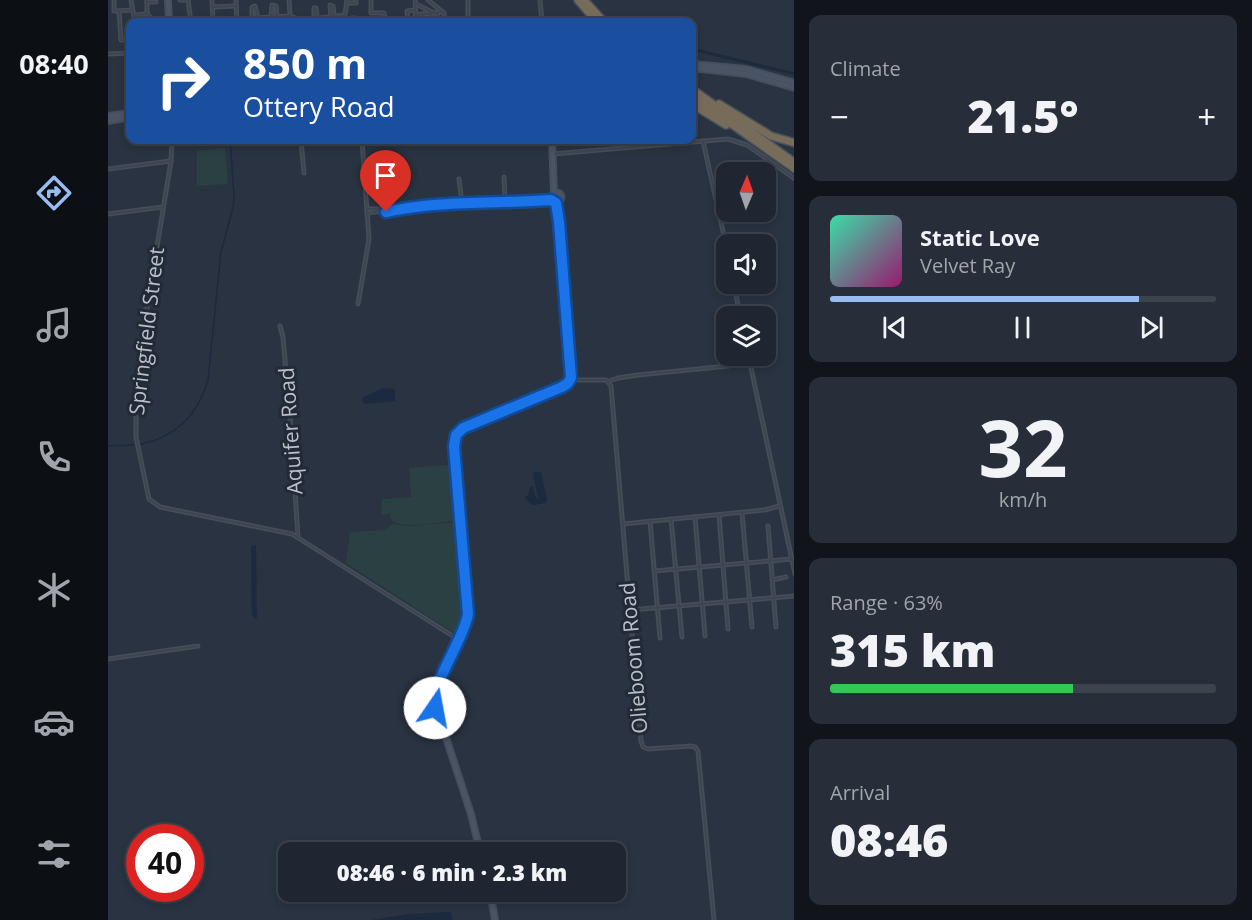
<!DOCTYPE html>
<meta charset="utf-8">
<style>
:root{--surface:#1f2631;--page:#272e39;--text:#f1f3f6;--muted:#a1a5ab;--line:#3c434d;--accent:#98bbf2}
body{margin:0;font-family:"Open Sans",sans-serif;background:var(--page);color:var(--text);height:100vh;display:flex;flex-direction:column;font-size:22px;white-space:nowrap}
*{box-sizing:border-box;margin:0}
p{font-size:20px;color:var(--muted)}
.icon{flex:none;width:33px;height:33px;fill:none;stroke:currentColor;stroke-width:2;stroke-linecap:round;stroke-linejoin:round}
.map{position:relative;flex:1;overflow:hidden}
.sheet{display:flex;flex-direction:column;gap:15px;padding:15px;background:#11151b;width:458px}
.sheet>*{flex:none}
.hud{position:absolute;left:18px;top:18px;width:570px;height:126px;border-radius:12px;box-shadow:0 3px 9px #0003,0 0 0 2px var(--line);background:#1a4fa0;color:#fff;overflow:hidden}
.needle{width:39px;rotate:2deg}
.fabs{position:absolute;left:608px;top:162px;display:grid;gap:12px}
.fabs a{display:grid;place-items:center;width:60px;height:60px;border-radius:12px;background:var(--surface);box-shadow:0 3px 9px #0003,0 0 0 2px var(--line);font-size:30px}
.speed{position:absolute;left:18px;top:824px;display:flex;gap:12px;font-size:30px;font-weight:700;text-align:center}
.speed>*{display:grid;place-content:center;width:78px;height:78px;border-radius:50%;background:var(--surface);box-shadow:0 3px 9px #0003,0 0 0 2px var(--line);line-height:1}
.speed .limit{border:9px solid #d22;background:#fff;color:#111}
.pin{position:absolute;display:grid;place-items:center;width:51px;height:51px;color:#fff;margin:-62px -26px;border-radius:50% 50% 50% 0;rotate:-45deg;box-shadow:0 0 6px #0007}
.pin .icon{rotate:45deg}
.me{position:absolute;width:66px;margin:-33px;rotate:12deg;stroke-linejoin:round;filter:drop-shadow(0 0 4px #0008)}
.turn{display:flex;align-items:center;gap:21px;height:126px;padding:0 18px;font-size:27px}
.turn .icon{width:78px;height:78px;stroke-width:2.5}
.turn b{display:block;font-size:42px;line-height:51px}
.big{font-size:45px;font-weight:800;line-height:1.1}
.sheet .tile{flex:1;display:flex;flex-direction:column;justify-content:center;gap:9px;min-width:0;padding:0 21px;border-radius:12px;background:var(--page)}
.sheet .dial{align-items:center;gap:0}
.dial b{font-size:78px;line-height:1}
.song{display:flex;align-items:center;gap:18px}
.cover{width:72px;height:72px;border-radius:9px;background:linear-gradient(135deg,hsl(160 70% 55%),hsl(320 70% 35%))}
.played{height:6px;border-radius:3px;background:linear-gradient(90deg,var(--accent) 80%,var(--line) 80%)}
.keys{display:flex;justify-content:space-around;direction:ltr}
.heat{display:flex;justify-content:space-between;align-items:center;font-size:33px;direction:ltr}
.charge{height:9px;border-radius:4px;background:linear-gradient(90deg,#34c759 63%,var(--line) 0)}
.trip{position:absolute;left:170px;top:842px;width:348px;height:60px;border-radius:12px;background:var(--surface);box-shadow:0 3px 9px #0003,0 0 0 2px var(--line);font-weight:800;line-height:60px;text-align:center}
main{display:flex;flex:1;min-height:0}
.tabs{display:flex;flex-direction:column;width:108px;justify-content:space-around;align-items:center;background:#0c0f14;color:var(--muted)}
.tabs .icon{width:42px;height:42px}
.tabs .selected{color:var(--accent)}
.tabs b{font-size:27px;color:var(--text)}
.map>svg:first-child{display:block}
.green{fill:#2b4042}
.water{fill:#1c2a3f}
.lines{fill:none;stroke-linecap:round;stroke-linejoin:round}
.stream{stroke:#1c2a3f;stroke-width:1.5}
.canal{stroke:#1c2a3f;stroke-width:3}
.street-casing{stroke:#464e5a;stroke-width:5}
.secondary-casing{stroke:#464e5a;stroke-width:8}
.highway-casing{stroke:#47505b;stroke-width:10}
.street{stroke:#3d4551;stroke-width:2}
.secondary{stroke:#4b5464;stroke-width:4.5}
.highway{stroke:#776b5a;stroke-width:7}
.route-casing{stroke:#114b97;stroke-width:15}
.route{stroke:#1a73e8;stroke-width:10}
.labels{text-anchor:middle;stroke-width:6;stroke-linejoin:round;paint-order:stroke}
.street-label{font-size:21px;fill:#bac0cb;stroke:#212a36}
</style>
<main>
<nav class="tabs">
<b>08:40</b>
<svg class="icon selected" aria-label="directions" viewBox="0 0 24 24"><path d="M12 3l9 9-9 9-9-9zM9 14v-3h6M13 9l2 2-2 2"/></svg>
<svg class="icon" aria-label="music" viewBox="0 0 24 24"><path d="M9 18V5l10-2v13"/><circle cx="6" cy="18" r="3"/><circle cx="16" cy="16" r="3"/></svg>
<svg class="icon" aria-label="phone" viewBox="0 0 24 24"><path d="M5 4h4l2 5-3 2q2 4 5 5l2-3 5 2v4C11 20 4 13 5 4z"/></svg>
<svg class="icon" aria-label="climate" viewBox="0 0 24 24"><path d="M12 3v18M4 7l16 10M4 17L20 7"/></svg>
<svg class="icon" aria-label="car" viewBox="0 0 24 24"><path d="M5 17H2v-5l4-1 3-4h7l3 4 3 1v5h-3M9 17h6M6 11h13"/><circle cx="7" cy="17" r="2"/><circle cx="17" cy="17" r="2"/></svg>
<svg class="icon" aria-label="filters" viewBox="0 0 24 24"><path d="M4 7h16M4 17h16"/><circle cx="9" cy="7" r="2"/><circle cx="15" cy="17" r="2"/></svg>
</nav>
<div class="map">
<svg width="687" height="920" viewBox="0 0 687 920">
<rect width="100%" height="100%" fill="#293341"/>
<g class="green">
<path d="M117,148L120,184L89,186V151Z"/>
<path d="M347,464L351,520C336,522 299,529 287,522C282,520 283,519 281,514L273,515L274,499L303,497L301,468Z"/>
<path d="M351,522L359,615L352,634L349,635L238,563L242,532L278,530L283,524L304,526Z"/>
</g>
<g class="water">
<path d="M275,388L287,389V401L257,404L255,402L254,398Z"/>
<path d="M427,472H433L439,500L438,503C426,504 424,509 417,497L420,495L422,487L425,486L427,495L431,501L425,474Z"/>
<path d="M148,545L149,618L147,619L144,614L143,546Z"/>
<path d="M341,912L344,914V920H263L300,914Z"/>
</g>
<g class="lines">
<path class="stream" d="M0,446C11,445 22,446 33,444C69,437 90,414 100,380L113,252L125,208L126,196L122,140"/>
<path class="canal" d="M584,49L687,74"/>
<defs>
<g id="street">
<path d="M6,0V11L24,10"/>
<path d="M23,0L27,22"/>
<path d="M39,0V14"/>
<path d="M72,0H80L83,22"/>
<path d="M104,0L105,22"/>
<path d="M128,0L129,22"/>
<path d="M181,0L182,15"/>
<path d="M263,0V13H276L278,22"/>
<path d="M307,0L308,22"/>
<path d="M320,0L336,13L337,22"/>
<path d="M360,0V22"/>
<path d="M432,0L434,22"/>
<path d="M39,2H48"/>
<path d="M239,3H248V0"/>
<path d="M308,4L326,13"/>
<path d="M105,7L128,6"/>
<path d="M11,11L13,40H22"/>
<path d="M322,13L323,22"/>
<path d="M329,13L330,22"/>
<path d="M39,14L48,22"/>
<path d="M315,14V22"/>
<path d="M27,15L39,14"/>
<path d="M307,15L334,12"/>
<path d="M163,17L164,5L168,6L169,17"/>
<path d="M223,17L222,5L225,6L226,16"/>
<path d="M144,18V7L147,6L150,18"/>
<path d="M206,18V8H208L209,18"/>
<path d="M72,19H81"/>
<path d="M129,19L182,16L194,20L193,22"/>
<path d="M194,20L237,15L239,0"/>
<path d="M243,22V18H247L248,22"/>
<path d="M300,22L299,11L307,10"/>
<path d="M0,54L22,53"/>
<path d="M64,140L63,161L34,339L28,410V437L41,499L52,507L184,534L351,640"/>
<path d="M193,140L196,173"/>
<path d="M595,141L618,245"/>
<path d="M445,154L620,139L639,145L687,179"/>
<path d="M0,169L63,161"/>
<path d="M396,177L397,201"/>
<path d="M351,179L354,203"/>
<path d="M414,199L445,195"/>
<path d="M259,209H292L384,201L445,200"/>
<path d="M259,213L289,209"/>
<path d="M0,214L55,207"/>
<path d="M626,284L632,316"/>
<path d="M250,304L261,239L254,140"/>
<path d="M172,326L175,337L183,430L190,537"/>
<path d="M462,380H498L503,386L533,741L535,747L540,749L583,746L587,747L590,751L606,920"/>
<path d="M501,381L510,378L530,375L620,366L638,361L642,363L687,574"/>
<path d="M634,513L644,627"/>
<path d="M611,515L620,629"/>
<path d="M587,517L597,636"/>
<path d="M563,519L574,637"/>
<path d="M542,521L552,638"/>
<path d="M515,524L657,510L671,506"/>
<path d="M660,526L668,627"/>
<path d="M546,571L684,559"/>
<path d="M664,580L678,577"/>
<path d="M522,610L687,596"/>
<path d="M0,659L90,646"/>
</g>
<g id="secondary">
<path d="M60,0L61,22"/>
<path d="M584,64L638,69L687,83"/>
<path d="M584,68L638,74L687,88"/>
<path d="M0,116L22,113"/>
<path d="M0,121L22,117"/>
<path d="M444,140L446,193"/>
<circle cx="449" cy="197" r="4.5"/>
<path d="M372,852L363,814L326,701L328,692L354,633L360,614L346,440L349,433L355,428L454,387L462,380L451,222L447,201"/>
<path d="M382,891L387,920"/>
</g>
<g id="highway">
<path d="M470,0L489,22"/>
<path d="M476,0L496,22"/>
<path d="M584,89L687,163"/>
<path d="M584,96L687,169"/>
<path d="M584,104L618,125"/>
<path d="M611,104L663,136L687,143"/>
</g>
</defs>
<use href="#street" class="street-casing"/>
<use href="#secondary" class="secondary-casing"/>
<use href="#highway" class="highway-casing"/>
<use href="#street" class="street"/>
<use href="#secondary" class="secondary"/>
<use href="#highway" class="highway"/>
</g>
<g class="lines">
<defs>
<path id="route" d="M278,212C332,200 388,204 443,200L448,203L451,222L463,378L460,383L454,387L355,428L348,435L346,446L360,614C356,640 322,684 327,708"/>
</defs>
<use href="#route" class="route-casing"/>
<use href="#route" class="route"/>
</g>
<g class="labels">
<g class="street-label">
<text transform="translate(39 331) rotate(-83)" y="7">Springfield Street</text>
<text transform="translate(183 431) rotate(-94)" y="7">Aquifer Road</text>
<text transform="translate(526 658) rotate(-95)" y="7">Olieboom Road</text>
</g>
</g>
</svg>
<div class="fabs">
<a><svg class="needle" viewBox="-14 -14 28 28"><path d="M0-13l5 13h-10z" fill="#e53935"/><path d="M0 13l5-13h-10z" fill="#a1a5ab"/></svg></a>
<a><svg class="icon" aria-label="sound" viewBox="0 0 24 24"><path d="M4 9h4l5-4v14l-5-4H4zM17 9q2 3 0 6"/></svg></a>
<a><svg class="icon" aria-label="layers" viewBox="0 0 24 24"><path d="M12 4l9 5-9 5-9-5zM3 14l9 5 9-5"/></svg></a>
</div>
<div class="speed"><div class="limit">40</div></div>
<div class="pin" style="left:278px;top:212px;background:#d93025"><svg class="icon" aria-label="arrive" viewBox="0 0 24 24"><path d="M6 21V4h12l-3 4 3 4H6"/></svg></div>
<svg class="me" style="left:327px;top:708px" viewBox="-20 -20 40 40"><circle r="19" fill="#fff"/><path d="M0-13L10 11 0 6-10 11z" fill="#1a73e8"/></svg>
<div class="trip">08:46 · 6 min · 2.3 km</div>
<div class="hud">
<div class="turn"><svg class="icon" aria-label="right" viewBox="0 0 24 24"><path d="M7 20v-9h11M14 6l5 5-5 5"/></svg><div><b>850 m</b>Ottery Road</div></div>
</div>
</div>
<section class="sheet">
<div class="tile"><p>Climate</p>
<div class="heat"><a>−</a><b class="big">21.5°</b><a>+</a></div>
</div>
<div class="tile">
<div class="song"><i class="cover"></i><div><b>Static Love</b><p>Velvet Ray</p></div></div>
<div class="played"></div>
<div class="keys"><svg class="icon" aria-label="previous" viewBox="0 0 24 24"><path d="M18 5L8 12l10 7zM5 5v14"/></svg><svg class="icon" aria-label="pause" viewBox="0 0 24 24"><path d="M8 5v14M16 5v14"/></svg><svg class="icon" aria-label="next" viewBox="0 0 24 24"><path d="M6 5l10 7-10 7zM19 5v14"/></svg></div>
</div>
<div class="tile dial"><b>32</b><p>km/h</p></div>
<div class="tile"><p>Range · 63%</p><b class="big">315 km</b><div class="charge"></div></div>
<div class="tile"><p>Arrival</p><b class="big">08:46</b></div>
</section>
</main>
